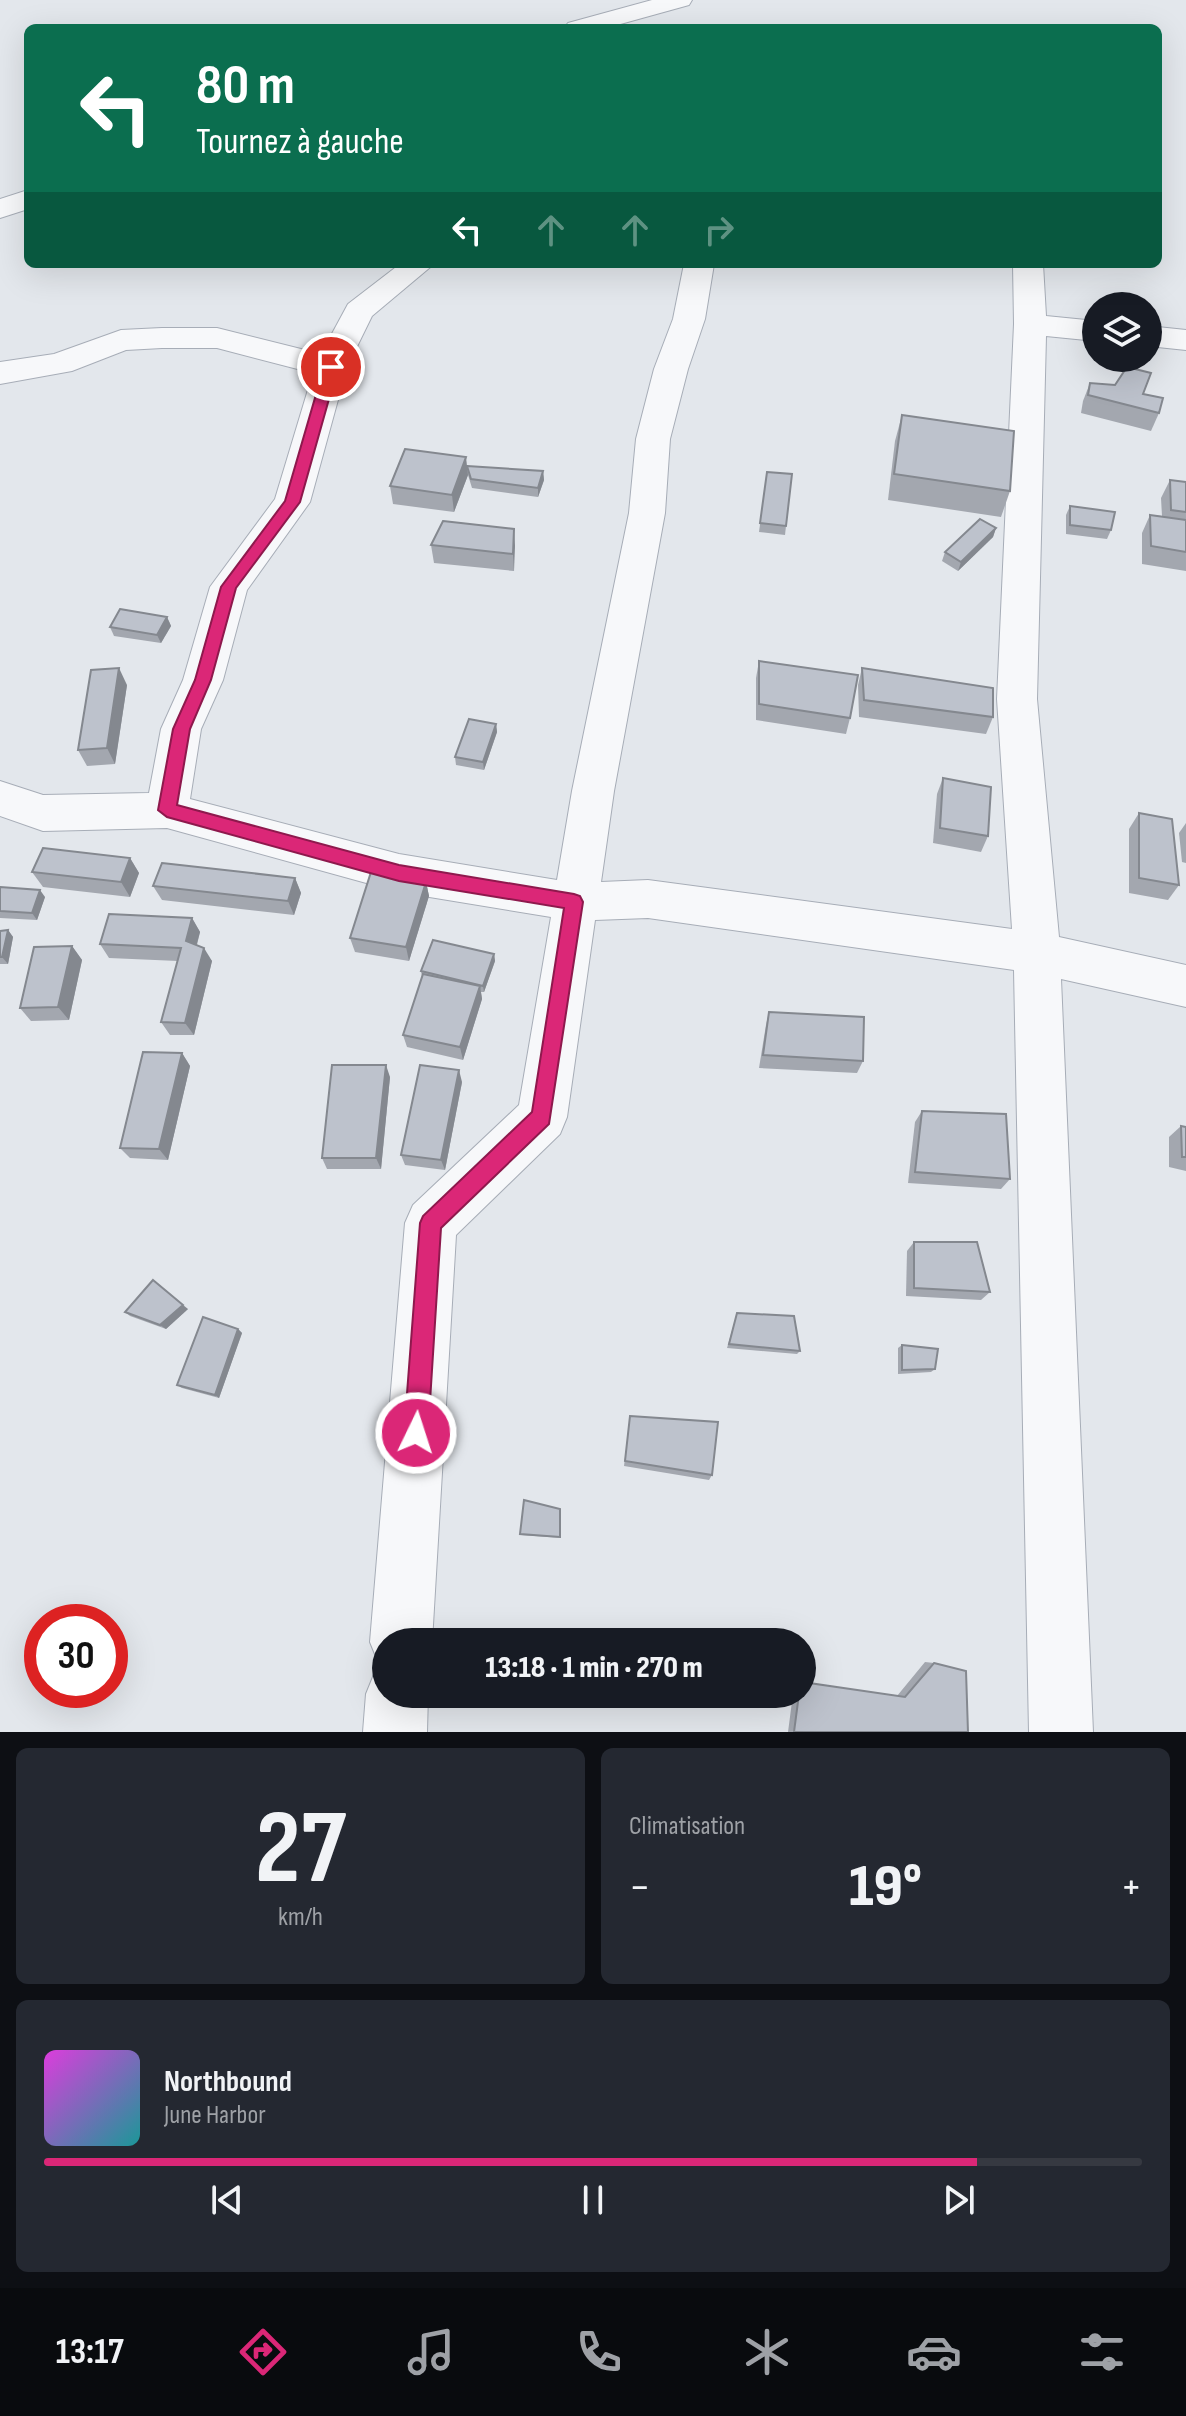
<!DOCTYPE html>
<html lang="fr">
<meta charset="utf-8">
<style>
:root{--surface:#171b24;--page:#242831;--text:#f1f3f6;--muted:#9ea1a6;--line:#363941;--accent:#db2777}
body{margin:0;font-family:"Sofia Sans Condensed",sans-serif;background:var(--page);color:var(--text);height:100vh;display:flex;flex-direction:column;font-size:30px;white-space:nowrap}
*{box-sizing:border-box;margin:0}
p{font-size:26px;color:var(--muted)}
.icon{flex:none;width:44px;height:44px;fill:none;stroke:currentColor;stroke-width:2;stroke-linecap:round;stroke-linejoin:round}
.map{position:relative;height:1732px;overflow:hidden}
.sheet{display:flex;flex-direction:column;gap:16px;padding:16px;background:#0d0f14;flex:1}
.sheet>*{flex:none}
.hud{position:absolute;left:24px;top:24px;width:1138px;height:244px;border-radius:12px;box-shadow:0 8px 32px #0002;background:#0b6e4f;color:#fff;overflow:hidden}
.buttons{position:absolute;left:1082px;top:292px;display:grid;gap:16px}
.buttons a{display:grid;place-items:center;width:80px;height:80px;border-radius:50%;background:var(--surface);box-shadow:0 8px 32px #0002;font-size:40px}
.speed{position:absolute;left:24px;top:1604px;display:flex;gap:16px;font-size:40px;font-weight:700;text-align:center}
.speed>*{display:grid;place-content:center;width:104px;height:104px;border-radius:50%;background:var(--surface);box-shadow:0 8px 32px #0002;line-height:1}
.speed .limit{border:12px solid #d22;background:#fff;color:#111}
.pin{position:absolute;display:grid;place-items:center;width:68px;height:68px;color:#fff;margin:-34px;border:4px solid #fff;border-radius:50%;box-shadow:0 2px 8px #0007}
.me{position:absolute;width:88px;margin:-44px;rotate:4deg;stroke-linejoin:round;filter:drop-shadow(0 0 6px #0008)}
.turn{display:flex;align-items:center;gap:28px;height:168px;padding:0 40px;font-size:36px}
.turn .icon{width:104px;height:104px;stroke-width:2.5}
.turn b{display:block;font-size:56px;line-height:68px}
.lanes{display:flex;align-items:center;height:76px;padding:0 40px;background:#0003;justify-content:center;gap:40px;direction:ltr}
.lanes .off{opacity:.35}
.big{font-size:60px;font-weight:800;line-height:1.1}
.sheet .tile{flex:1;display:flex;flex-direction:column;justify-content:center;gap:12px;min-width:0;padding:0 28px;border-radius:12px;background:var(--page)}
.sheet .dial{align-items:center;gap:0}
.dial b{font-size:104px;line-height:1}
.song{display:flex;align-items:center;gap:24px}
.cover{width:96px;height:96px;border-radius:12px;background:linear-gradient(135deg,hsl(300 70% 55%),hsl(180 70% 35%))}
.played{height:8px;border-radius:4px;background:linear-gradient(90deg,var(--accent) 85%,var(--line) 85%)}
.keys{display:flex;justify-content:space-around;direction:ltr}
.heat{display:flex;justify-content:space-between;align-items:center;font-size:44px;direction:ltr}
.sheet .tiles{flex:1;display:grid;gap:16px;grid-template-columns:1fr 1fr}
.tile:last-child{grid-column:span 2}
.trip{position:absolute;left:372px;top:1628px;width:444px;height:80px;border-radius:40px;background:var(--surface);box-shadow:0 8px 32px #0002;font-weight:800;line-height:80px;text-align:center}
.tabs{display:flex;height:128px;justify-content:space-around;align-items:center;background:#090b0e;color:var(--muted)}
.tabs .icon{width:56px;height:56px}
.tabs .selected{color:var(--accent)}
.tabs b{font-size:36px;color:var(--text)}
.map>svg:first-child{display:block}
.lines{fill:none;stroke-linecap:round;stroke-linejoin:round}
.minor-casing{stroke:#a7adb7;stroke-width:2}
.minor{fill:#f7f8fa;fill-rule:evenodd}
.wall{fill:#a3a7af}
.shaded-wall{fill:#84888f}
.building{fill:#bdc2cc;stroke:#84888f;stroke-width:2}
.route{fill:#db2777;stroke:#8e194d;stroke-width:2}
</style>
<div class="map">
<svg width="1186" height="1732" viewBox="0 0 1186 1732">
<rect width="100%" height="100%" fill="#e3e7ec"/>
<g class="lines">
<defs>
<g id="minor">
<path d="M652,0H692L689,5L606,28H564L568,23Z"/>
<path d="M28,190V209L0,218V199Z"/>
<path d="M400,264H434L372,316L347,367L310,502L247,590L223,680L201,729L190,799L399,854L557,880L572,791L629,513L636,439L654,369L673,319L684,264H714L705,319L688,369L670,439L665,513L614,791L601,882L648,880L1012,929L997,699L1014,324L1013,264H1043L1046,316L1096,321V341L1046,336L1037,699L1059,937L1186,965V1007L1061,979L1093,1732H1029L1014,970L648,918L595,920L567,1117L560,1134L456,1235L432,1642H386V1666L379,1664L370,1642L405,1223L413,1205L519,1105L551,917L399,892L167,828L43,831L0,816V781L43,795L149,793L161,729L183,680L210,587L275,499L313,373L217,348H162L126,350L72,371L0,384V362L54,354L121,330L162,328H217L321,354L348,304Z"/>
<path d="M1148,326L1186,330V350L1148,346Z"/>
<path d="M386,1667V1694H428L427,1732H363L366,1694L375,1672Z"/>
</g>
</defs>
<use href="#minor" class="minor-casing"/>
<use href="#minor" class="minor"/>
</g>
<g class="wall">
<path d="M1090,383L1143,394L1159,413L1151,431L1081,413L1083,401Z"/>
<path d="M902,415L1010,491L1001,517L888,500L895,441Z"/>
<path d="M467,466L543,471L544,480L538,497L472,488L468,475L454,512L393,504L390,486Z"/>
<path d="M767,472L786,526L785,535L759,532Z"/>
<path d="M1170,480L1186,482V571L1142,564V533L1150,515L1162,516L1161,498Z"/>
<path d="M1070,506L1111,530L1107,539L1066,534V515Z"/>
<path d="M996,528L993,537L958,571L942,561L945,552Z"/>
<path d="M514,529V571L434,563L431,545Z"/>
<path d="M167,617L171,626L161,643L114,636L110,627Z"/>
<path d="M759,661L850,718L846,734L756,720V678Z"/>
<path d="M862,668L993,717L986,734L859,717L858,685Z"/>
<path d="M127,685L115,764L87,766L78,750Z"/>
<path d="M496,724L497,732L484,770L456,765L455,757Z"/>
<path d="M943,778L988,836L981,852L933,843L937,794Z"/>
<path d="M1139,813L1179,885L1168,900L1129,893V829Z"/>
<path d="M1186,823V863L1182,862L1179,833Z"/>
<path d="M130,858L139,873L130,897L43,887L32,872Z"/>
<path d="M295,878L301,893L294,915L162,900L153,886Z"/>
<path d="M426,882L429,896L409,961L355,952L350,938Z"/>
<path d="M0,887L45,897L37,920L0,918Z"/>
<path d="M192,918L200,932L197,945L212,961L194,1035H170L161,1022L178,961L109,958L100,944Z"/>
<path d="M8,930L13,937L8,964H0V931Z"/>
<path d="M72,946L82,960L69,1020L31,1021L20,1008Z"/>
<path d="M494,954L495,961L484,992H481L482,999L463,1060L407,1047L403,1035L422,977L421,971Z"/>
<path d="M769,1012L863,1061L857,1073L759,1068L766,1025Z"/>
<path d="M182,1053L190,1066L168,1160L130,1158L120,1148Z"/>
<path d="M390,1077L381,1169H327L322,1158Z"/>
<path d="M462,1082L445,1170L405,1165L401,1155Z"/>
<path d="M922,1111L1010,1179L1001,1189L908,1183L915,1122Z"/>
<path d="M1181,1126L1186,1127V1171L1169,1167V1137Z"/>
<path d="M914,1242L990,1292L981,1300L906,1296L907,1251Z"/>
<path d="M188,1309L166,1329L130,1316L125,1312Z"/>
<path d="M737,1313L800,1351L797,1354L727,1348Z"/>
<path d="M238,1329L242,1333L219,1398L182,1388L177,1385Z"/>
<path d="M902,1345L935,1369L931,1372L898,1374V1348Z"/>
<path d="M630,1416L712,1475L709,1480L624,1466Z"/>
<path d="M560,1509L561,1538L521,1535L520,1534Z"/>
<path d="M925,1662L934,1663L968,1732H788L793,1694L897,1696Z"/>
</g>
<g class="shaded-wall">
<path d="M466,457L468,475L454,512L452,495Z"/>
<path d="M543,471L544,480L538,497V488Z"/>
<path d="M996,528L993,537L958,571L961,562Z"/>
<path d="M514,529L515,546L514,571L513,554Z"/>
<path d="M167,617L171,626L161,643L157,635Z"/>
<path d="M119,668L127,685L115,764L107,748Z"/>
<path d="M496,724L497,732L484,770L483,762Z"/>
<path d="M130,858L139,873L130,897L121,882Z"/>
<path d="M295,878L301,893L294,915L288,901Z"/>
<path d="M426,882L429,896L409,961L406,947Z"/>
<path d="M40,890L45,897L37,920L32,913Z"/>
<path d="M192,918L200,932L194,954L186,941Z"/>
<path d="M8,930L13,937L8,964L2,957Z"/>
<path d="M72,946L82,960L69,1020L58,1007Z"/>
<path d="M204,948L212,961L194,1035L185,1023Z"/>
<path d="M494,954L495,961L484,992L483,986Z"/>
<path d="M480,986L482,999L463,1060L460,1047Z"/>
<path d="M182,1053L190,1066L168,1160L159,1149Z"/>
<path d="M386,1065L390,1077L381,1169L376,1158Z"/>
<path d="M459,1070L462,1082L445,1170L441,1160Z"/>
<path d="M183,1305L188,1309L166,1329L160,1325Z"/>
<path d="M238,1329L242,1333L219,1398L215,1395Z"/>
</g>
<g class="building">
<path d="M1127,367L1151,373L1143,394L1163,398L1159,413L1088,395L1090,383L1115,385Z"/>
<path d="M902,415L1014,431L1010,491L894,474Z"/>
<path d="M405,449L466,457L452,495L390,486Z"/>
<path d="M467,466L543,471L538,488L471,479Z"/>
<path d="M767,472L792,474L786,526L760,523Z"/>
<path d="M1170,480L1186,482V512L1171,510Z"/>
<path d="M1070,506L1115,512L1111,530L1070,525Z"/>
<path d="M1150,515L1186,520V552L1151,546Z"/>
<path d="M980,519L996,528L961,562L945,552Z"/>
<path d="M443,521L514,529L513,554L431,545Z"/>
<path d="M120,609L167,617L157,635L110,627Z"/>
<path d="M759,661L858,675L850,718L759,704Z"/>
<path d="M119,668L107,748L78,750L91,670Z"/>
<path d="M862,668L993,688V717L864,700Z"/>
<path d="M469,719L496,724L483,762L455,757Z"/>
<path d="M943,778L991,787L988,836L940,828Z"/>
<path d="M1139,813L1172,819L1179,885L1139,878Z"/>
<path d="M43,848L130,858L121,882L32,872Z"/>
<path d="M162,863L295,878L288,901L153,886Z"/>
<path d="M371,872L426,882L406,947L350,938Z"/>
<path d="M0,887L40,890L32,913L0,911Z"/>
<path d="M109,914L192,918L186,941L204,948L185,1023L161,1022L181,948L100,944Z"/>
<path d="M8,930L2,957H0V931Z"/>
<path d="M433,940L494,954L483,986L421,971Z"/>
<path d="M72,946L58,1007L20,1008L34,947Z"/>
<path d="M423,974L480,986L460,1047L403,1035Z"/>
<path d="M769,1012L864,1017L863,1061L763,1055Z"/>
<path d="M143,1052L182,1053L159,1149L120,1148Z"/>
<path d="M332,1065H386L376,1158H322Z"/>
<path d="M420,1065L459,1070L441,1160L401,1155Z"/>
<path d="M922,1111L1006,1114L1010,1179L915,1172Z"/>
<path d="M1181,1126L1186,1127V1157H1182Z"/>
<path d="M914,1242H977L990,1292L914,1288Z"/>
<path d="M153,1280L183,1305L160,1325L125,1312Z"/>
<path d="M737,1313L794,1316L800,1351L729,1344Z"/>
<path d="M203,1317L238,1329L215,1395L177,1385Z"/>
<path d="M902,1345L938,1349L935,1369L902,1370Z"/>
<path d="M630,1416L718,1422L712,1475L625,1461Z"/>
<path d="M524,1500L560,1509V1537L520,1534Z"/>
<path d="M934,1663L966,1671L968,1732H794L799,1694H802V1682L905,1697Z"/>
</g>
<path class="route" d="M331,363L338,367L300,502L236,588L211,680L190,729L177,805L399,865L574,894L580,896L583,902L549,1124L441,1228L428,1433L424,1441L416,1444L408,1441L404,1433L420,1223L423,1216L532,1112L564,908L399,881L167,817L158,810L173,729L195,680L221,587L285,501L324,367Z"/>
</svg>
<div class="buttons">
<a><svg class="icon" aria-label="layers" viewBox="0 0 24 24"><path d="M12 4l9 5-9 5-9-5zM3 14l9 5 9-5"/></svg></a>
</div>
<div class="speed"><div class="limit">30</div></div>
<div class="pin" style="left:331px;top:367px;background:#d93025"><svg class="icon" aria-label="arrive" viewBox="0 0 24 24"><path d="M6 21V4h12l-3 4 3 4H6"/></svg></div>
<svg class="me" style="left:416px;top:1433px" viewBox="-20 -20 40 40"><circle r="17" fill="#db2777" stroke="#fff" stroke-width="3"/><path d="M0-11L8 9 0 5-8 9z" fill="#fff"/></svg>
<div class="trip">13:18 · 1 min · 270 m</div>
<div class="hud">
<div class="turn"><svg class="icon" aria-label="left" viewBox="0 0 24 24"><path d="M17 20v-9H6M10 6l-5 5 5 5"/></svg><div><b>80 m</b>Tournez à gauche</div></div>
<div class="lanes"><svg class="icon" aria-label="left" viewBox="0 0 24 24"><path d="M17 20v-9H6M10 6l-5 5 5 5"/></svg><svg class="icon off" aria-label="ahead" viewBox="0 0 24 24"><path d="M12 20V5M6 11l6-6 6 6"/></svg><svg class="icon off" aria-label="ahead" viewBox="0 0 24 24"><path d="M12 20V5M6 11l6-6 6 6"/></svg><svg class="icon off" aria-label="right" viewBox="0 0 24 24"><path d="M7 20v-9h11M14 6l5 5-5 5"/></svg></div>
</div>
</div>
<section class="sheet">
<div class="tiles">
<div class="tile dial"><b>27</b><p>km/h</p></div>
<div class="tile"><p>Climatisation</p>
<div class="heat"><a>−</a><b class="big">19°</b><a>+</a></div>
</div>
<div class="tile">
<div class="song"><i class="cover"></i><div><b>Northbound</b><p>June Harbor</p></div></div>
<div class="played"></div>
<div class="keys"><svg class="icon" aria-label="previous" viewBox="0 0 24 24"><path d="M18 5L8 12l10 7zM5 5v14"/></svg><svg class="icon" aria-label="pause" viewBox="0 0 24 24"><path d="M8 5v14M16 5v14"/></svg><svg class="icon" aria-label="next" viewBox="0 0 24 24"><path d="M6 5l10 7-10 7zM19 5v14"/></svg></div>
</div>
</div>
</section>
<nav class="tabs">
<b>13:17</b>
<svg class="icon selected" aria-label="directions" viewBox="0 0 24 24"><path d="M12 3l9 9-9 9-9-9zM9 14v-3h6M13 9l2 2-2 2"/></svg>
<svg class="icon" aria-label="music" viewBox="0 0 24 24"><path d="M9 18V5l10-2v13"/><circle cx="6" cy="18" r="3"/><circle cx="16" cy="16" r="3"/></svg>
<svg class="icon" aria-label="phone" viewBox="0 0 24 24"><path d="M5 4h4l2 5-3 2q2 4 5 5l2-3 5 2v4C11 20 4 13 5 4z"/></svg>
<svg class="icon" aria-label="climate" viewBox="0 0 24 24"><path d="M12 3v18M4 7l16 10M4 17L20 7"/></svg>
<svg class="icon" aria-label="car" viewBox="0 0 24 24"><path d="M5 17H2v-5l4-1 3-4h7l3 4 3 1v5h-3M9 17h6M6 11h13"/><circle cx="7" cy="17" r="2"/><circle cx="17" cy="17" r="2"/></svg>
<svg class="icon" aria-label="filters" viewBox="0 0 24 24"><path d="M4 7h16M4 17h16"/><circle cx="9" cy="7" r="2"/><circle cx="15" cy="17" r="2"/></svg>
</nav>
